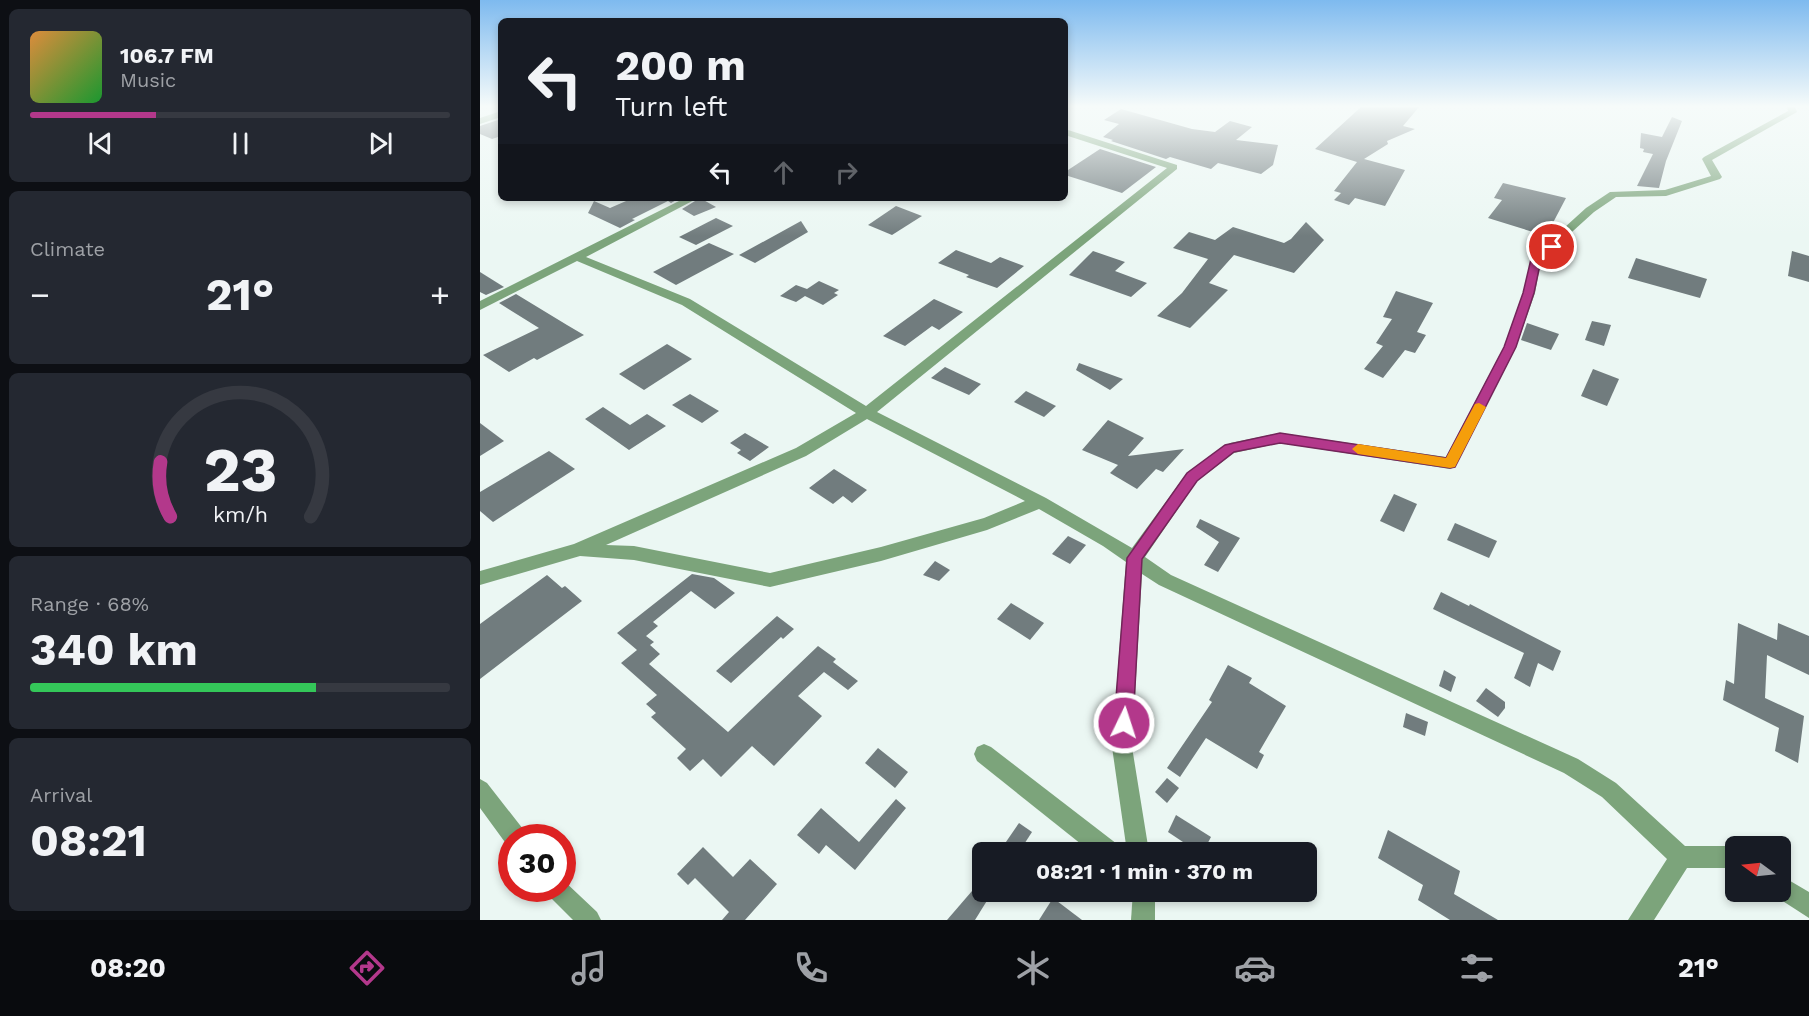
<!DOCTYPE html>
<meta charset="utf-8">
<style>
:root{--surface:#171b24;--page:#242831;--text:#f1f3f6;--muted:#9ea1a6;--line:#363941;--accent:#b3388b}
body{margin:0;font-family:"Work Sans",sans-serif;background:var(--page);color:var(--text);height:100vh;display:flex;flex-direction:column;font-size:22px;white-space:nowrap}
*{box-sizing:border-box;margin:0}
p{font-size:20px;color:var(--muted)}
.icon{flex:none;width:33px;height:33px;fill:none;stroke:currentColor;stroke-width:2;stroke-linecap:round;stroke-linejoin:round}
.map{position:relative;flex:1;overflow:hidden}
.panel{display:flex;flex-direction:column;gap:9px;padding:9px;background:#0d0f14;width:480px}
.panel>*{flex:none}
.top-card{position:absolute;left:18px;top:18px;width:570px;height:183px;border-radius:9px;box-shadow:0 3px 9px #0003;background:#171b24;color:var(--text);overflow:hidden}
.needle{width:39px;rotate:285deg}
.tools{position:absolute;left:1245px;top:836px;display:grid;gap:12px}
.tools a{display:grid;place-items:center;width:66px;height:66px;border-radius:9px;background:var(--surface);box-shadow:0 3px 9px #0003;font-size:30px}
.speed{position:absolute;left:18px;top:824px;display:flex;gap:12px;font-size:30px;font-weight:700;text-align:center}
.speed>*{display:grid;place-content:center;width:78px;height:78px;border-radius:50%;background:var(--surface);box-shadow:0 3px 9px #0003;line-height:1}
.speed .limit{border:9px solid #d22;background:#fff;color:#111}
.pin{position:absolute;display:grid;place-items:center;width:51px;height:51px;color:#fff;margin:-26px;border:3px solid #fff;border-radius:50%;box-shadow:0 2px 6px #0007}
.me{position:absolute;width:66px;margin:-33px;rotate:4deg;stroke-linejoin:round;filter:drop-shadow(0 0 4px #0008)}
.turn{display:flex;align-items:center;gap:21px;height:126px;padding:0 18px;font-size:27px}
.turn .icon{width:78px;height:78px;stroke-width:2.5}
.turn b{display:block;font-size:42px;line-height:51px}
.lanes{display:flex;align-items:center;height:57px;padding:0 18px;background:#0003;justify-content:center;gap:30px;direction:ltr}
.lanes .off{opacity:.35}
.big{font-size:45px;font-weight:700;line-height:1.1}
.panel .card{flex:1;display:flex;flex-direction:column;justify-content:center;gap:9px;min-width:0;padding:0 21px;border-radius:9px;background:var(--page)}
.panel .dial{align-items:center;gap:0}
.dial svg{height:156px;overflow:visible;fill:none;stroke:var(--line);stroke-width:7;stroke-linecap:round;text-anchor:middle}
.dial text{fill:var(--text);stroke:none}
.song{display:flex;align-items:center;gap:18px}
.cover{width:72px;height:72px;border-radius:9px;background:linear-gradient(135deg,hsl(30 70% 55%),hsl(130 70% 35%))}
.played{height:6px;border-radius:3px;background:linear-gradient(90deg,var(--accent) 30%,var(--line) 30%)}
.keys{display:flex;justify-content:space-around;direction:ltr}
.heat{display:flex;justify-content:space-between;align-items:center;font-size:33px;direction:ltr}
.charge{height:9px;border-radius:4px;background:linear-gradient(90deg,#34c759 68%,var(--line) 0)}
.trip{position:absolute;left:492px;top:842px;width:345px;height:60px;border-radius:9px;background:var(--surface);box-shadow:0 3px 9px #0003;font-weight:700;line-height:60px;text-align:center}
.tabs{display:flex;height:96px;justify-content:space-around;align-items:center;background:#090b0e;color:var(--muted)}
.tabs .icon{width:42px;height:42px}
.tabs .active{color:var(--accent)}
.tabs b{font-size:27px;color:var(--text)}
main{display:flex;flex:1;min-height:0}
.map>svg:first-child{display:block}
.building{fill:#717c7e}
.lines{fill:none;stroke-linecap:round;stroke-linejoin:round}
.minor{fill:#7ca47b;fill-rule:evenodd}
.route{fill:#b3388b;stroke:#74245a;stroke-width:1.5}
.slow{fill:#f59e0b}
</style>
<main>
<section class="panel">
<div class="card">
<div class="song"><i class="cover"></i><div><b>106.7 FM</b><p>Music</p></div></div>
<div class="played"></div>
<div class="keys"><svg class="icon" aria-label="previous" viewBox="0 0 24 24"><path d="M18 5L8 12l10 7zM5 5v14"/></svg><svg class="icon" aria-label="pause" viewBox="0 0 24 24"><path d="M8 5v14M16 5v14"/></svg><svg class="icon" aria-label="next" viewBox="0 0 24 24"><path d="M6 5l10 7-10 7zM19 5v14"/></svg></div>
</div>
<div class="card"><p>Climate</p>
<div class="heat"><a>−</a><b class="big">21°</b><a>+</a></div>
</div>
<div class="card dial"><svg viewBox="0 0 100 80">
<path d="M14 69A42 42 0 1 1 86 69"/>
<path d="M14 69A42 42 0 0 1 9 41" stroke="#b3388b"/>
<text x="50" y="56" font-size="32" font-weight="700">23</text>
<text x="50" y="72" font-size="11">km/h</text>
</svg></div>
<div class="card"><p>Range · 68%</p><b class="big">340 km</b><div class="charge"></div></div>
<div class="card"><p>Arrival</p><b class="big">08:21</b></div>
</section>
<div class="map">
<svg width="1329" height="920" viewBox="0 0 1329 920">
<rect width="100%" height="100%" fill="#ebf7f3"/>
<g class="building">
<path d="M881,107H939L923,126L935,129L907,141L908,144L884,159L925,170L905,206L875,198L869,205L854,200L861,193L854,191L877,162L835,149Z"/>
<path d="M641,109L712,129L735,132L750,121L772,127L756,140L798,145L793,165L781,174L738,163L731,169L690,157L686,159L631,141L633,140L623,137L639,124L624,120Z"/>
<path d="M1192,117L1202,121L1186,161L1179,188L1157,186L1173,154L1163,152L1164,149L1160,148L1161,133L1182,137Z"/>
<path d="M21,119V136L12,139L0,134V126Z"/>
<path d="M620,149L676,167L642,193L585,175V172Z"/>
<path d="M1023,183L1086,198L1066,236L1008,218L1022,200L1014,198Z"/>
<path d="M153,198H200L191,203L188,201L152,219L155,220L140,228L108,213L114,201L130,208Z"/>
<path d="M220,198L236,207L214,216L202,209Z"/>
<path d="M416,206L442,216L412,235L388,225Z"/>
<path d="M236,218L253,226L216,245L199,237Z"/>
<path d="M321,221L328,232L275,263L259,255Z"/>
<path d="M826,222L844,240L814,273L754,255L729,283L748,290L710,328L677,316L702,293L728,259L693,248L709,232L735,240L753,227L804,243L811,239Z"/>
<path d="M229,243L254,254L196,285L173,272Z"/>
<path d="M476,250L511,263L520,257L544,266L517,288L486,277L489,275L458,263Z"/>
<path d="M613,251L645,262L635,271L667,283L651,297L589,275Z"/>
<path d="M1312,251L1329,256V282L1308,276Z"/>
<path d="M1156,258L1227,279L1220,298L1148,278Z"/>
<path d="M0,272L24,287L6,295L0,292Z"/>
<path d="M339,281L359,290L354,293L358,295L343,305L325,296L316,302L300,296L316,285L327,289Z"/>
<path d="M916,291L953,303L937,332L946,335L935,353L925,350L903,378L884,369L903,346L896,343L912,319L903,317Z"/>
<path d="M36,294L87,325L104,335L57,360L54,358L29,372L3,355L59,328L19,303Z"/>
<path d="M454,299L483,312L459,330L452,326L425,346L403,336Z"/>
<path d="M1112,321L1131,325L1124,346L1105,340Z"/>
<path d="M1047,323L1079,334L1071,350L1041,340Z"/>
<path d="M187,344L212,359L164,390L139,374Z"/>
<path d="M599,363L643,379L630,390L596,370Z"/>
<path d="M465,367L501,384L489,395L451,378Z"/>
<path d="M1113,369L1139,379L1127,406L1101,396Z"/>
<path d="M546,391L576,406L564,417L534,402Z"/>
<path d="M210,394L239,411L222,423L192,405Z"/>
<path d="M123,407L150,425L167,414L186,426L149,450L105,419Z"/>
<path d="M628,420L664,438L648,456L704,449L683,472L676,469L657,489L630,473L638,465L602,450Z"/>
<path d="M0,423L24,441L0,456Z"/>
<path d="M265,433L289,447L270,461L257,453L261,450L250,443Z"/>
<path d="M69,451L95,469L13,522L0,511V492Z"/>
<path d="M354,469L387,490L372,503L363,496L353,504L329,488Z"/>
<path d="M914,494L937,504L924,532L900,521Z"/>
<path d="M720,519L760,538L738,572L724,565L739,542L716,527Z"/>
<path d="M975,523L1017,541L1009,558L967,540Z"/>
<path d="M588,536L606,545L590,564L572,554Z"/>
<path d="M455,561L470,570L459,581L443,575Z"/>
<path d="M212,574L234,578L255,593L235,609L211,591L173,622L178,626L166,636L174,642L170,645L180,654L169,664L248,732L338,646L356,659L353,662L378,681L368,690L344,672L318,696L342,716L294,766L272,746L241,777L223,759L210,771L197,758L206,749L171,717L176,713L166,704L177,695L141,663L157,650L137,633Z"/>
<path d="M67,575L82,588L85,586L102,601L0,679V624Z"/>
<path d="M961,592L989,606L990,604L1081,651L1073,671L1058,663L1050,687L1034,678L1044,653L953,609Z"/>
<path d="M531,603L564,623L550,640L517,619Z"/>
<path d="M297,616L314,629L303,639L301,637L251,683L236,671Z"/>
<path d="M1258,623L1297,640L1298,623L1329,636V675L1287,655L1285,698L1324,716L1318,763L1295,751L1299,728L1243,700L1246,680L1254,684Z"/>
<path d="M748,665L772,678L769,683L806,706L779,752L784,755L777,769L726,738L700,777L687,768L732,702L729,700Z"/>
<path d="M964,670L976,677L971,692L959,686Z"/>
<path d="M1006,688L1025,702V708L1018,717L996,701Z"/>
<path d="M926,713L948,722L945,736L923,727Z"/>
<path d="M398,748L428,772L415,788L385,763Z"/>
<path d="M687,778L699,788L687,803L675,792Z"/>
<path d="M416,799L426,808L375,870L346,845L339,854L317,835L341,808L379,842Z"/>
<path d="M696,815L731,837L723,852H718L688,832Z"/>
<path d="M539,823L552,832L539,852H519Z"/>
<path d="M908,830L980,871L974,894L1018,920H970L938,900L943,885L898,858Z"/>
<path d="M223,847L253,877L270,859L297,884L265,920H242L249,912L215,878L208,885L197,874Z"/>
<path d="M492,891H513L495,920H467Z"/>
<path d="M573,898L602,920H559Z"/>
</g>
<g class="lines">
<g class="minor">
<path d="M1307,107H1315L1317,112L1232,160L1242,177L1240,179L1186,196L1136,197L1114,212L1061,260L1055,293L1036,347L975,467L970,469L800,443L754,453L717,481L665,557L691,575L1098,759L1136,783L1205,846H1256V868H1207L1174,920H1148L1187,859L1122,797L1084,773L679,585L662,574L652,747L669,852H647L632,747L646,562L623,546L559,509L507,530L401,561L290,587L154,560L100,556L0,585V571L94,544L316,448L376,413L202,305L97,261L0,310V301L205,198H218L106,257L210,299L386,406L687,168L585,135V129L697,165V169L397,412L566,498L652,548L707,473L750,443L800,433L966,457L1024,347L1043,293L1052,257L1106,208L1130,192L1185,190L1231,176L1222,159L1224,157L1308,111ZM387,419L545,501L504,518L401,547L290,573L154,546L126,545L326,456Z"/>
<path d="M21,111V117L0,124V118Z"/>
<path d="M504,744L511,747L637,844L640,852H611L497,761L494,754L497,747Z"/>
<path d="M0,779L7,783L43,829L46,837H32V846L27,845L0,808Z"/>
<path d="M1300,875L1329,892V918L1292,894L1291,891H1300Z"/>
<path d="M82,879L117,912L121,920H93L69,896L66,888H82Z"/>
<path d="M653,891H675V920H651Z"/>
</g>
</g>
<linearGradient id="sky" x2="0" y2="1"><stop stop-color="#7ebaef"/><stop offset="0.45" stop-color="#f6fbfa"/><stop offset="1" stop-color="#f6fbfa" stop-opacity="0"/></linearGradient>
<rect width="1329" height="236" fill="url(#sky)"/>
<path class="route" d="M1072,244L1077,247L1061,260L1054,293L1036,347L975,467L970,468L800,443L754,452L717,481L662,559L653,723L650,730L644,732L637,730L634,723L647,558L707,473L745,445L800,433L966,458L1024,347L1043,293L1051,259Z"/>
<path class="slow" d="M999,403L1006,407L975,467L970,468L878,454L872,449L878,444L966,458L995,404Z"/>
</svg>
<div class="tools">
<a><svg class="needle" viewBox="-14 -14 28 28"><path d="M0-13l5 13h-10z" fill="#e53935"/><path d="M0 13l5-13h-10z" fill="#9ea1a6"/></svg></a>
</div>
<div class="speed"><div class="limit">30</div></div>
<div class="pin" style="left:1072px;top:247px;background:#d93025"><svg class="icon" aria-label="arrive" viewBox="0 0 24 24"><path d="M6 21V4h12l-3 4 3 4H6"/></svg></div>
<svg class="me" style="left:644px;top:723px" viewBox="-20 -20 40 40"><circle r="17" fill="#b3388b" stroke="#fff" stroke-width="3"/><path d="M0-11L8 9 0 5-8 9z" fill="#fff"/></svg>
<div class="trip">08:21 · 1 min · 370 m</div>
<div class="top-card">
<div class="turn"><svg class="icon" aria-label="left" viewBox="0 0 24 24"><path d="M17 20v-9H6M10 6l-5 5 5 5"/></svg><div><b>200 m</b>Turn left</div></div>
<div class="lanes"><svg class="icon" aria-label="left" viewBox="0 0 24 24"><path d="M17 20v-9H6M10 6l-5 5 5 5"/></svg><svg class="icon off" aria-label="ahead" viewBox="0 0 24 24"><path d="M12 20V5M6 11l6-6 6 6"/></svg><svg class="icon off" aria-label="right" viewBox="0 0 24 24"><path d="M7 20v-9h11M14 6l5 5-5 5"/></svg></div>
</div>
</div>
</main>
<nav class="tabs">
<b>08:20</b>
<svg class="icon active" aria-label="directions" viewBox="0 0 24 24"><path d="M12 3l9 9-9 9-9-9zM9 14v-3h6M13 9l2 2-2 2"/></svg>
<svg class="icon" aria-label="music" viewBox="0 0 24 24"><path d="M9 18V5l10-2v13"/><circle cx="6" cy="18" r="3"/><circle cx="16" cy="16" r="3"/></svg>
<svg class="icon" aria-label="phone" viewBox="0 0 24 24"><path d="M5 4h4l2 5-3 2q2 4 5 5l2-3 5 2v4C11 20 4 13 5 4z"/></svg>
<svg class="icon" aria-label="climate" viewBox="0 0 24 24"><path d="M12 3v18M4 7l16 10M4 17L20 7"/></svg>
<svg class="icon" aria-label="car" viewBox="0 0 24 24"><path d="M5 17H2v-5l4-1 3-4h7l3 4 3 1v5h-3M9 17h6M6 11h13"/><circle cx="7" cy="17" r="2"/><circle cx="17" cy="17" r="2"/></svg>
<svg class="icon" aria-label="filters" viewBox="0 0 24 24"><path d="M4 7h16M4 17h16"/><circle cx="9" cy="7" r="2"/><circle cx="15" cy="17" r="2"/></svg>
<b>21°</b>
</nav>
